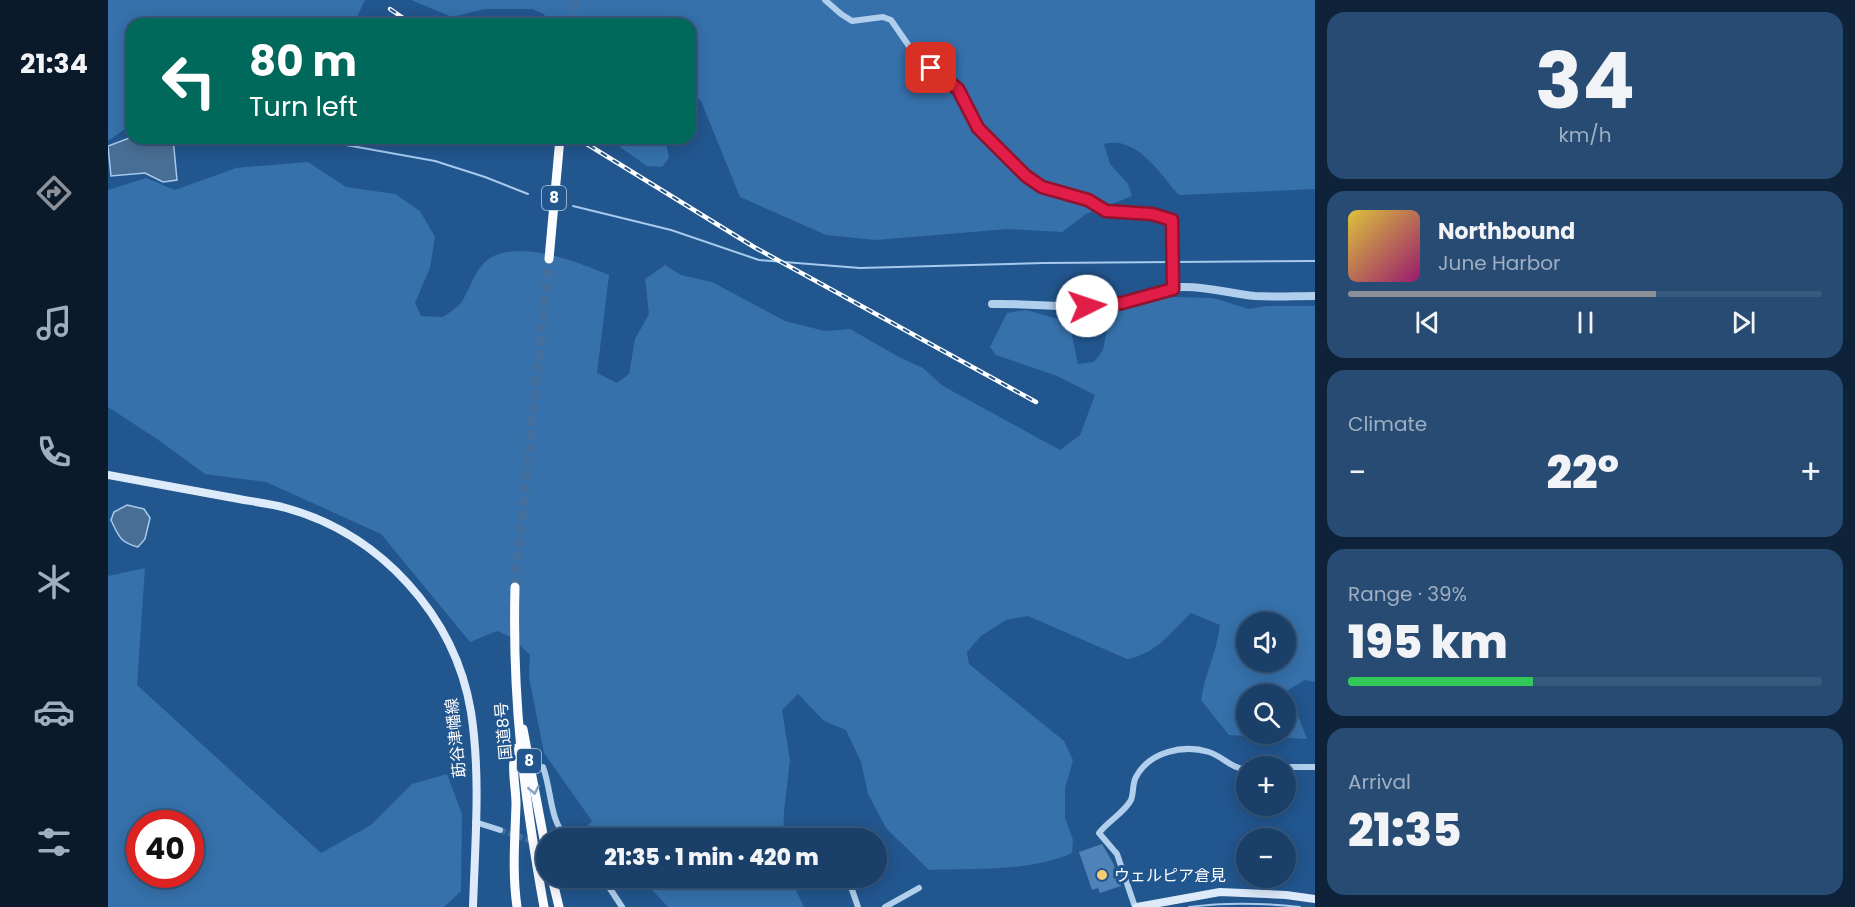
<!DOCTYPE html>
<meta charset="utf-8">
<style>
:root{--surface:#1a406a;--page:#274b72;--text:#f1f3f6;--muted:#9fafc1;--line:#38597e;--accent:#8c9099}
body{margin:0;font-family:Poppins,"Noto Sans JP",sans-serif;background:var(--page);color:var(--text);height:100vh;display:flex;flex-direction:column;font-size:22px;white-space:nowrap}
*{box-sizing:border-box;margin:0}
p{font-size:20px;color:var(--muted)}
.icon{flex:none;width:33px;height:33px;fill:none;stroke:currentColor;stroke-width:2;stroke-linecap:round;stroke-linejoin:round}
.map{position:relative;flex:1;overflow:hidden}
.panel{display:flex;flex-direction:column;gap:12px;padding:12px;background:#0e233a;width:540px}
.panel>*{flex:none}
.top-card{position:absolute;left:18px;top:18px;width:570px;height:126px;border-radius:18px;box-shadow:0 3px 15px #0003,0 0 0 2px var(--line);background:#00695c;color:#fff;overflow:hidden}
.tools{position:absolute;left:1128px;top:612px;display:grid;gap:12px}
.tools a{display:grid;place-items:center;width:60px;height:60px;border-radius:50%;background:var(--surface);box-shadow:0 3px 15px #0003,0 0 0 2px var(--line);font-size:30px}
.speed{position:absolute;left:18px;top:810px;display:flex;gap:12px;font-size:30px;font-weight:700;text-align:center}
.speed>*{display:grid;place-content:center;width:78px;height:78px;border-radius:50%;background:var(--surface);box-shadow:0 3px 15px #0003,0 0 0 2px var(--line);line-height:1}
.speed .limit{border:9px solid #d22;background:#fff;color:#111}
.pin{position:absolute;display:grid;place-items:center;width:51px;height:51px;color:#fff;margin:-26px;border-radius:12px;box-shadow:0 3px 9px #0006}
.me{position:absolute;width:66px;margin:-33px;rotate:86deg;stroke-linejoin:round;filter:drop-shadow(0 0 4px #0008)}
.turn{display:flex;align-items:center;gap:21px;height:126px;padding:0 24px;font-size:27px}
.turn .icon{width:78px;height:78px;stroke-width:2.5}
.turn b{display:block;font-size:42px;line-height:51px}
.big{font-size:45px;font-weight:800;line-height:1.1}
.panel .card{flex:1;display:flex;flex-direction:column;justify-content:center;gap:9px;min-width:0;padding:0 21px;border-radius:18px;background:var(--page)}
.panel .dial{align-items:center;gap:0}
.dial b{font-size:78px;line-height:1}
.song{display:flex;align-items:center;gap:18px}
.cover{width:72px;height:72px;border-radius:9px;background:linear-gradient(135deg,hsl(50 70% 55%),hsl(320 70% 35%))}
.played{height:6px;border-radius:3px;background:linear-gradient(90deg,var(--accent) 65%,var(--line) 65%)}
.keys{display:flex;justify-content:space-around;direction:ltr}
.heat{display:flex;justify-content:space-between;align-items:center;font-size:33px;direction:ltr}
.charge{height:9px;border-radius:4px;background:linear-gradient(90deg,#34c759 39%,var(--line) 0)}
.trip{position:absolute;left:428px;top:828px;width:351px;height:60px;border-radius:30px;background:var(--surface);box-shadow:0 3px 15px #0003,0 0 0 2px var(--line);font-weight:800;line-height:60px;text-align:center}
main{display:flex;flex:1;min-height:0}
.tabs{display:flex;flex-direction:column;width:108px;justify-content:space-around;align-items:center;background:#0a1a2a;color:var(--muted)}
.tabs .icon{width:42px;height:42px}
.tabs .current{color:var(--accent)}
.tabs b{font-size:27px;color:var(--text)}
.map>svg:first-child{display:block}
.green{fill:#3671ab;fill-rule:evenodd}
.water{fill:#496e95;stroke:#a5caed;stroke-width:1.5}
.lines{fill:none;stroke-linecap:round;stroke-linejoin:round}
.stream{stroke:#a5caed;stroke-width:2}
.building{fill:#4f82b7}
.minor-tunnel{stroke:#436f9f;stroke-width:6;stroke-dasharray:6 3;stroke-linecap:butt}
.trunk-tunnel{stroke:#436f9f;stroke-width:9;stroke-dasharray:9 4.5;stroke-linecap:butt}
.minor{stroke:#b1ceec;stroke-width:6}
.tertiary{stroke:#b1ceec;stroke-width:8}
.secondary{stroke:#dceaf9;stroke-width:8}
.trunk{stroke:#fafcff;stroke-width:9}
.rail-casing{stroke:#fff;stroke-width:4.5}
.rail{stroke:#22568e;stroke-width:2;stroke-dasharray:7;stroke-linecap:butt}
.oneway{stroke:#83a1c1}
.route-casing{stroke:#92132f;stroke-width:15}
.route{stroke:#e11d48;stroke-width:10}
.poi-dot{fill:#f8cb73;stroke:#22568e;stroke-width:2}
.labels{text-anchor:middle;stroke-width:6;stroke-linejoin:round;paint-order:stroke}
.shield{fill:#22568e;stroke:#bdccdd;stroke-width:1.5}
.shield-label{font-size:15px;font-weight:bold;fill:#fff}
.street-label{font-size:16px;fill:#fff;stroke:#22568e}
.poi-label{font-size:16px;fill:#fff;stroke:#22568e;text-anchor:start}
</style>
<main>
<nav class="tabs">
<b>21:34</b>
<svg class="icon current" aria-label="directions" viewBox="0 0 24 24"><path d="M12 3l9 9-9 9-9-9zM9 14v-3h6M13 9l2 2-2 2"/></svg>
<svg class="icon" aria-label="music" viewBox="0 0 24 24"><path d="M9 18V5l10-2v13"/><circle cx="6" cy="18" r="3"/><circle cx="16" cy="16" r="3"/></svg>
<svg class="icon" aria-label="phone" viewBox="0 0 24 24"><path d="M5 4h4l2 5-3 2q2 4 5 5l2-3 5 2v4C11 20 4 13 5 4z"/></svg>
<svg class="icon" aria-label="climate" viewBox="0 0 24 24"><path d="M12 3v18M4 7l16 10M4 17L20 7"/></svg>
<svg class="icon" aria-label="car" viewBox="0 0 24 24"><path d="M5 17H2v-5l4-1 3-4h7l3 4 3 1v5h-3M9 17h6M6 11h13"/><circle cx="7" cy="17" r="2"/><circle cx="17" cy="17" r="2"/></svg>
<svg class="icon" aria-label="filters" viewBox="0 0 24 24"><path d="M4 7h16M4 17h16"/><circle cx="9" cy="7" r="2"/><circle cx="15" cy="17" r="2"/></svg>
</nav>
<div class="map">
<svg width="1207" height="907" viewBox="0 0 1207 907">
<rect width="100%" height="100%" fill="#22568e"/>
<g class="green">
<path d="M0,0H257L249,17L252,24H24V124L0,141Z"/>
<path d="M303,0H1207V189L1071,195C1051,173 1029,135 996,144L1002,164L1020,184L1024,196L978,214L954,232L900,229L768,240L718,235L632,197L593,101L582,94V24H441L436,14L424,9H377L344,17Z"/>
<path d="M499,138H557L561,158L554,167L539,166Z"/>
<path d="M200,162L238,187L287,194L312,211L327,237L322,268L307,303L313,316L335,317C341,313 348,308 353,303C361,291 366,272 377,262C405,236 470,262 501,275L489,373L509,383L521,374L527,339L541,314L537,279L557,265L573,275L604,282L677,321L717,331L742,329L791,357L815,368L835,386L952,450L972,435L987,395L949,376L888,355L882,347L899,313L918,310L961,322L970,364L986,362L995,350L1002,314L1063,297L1105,298L1141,309L1158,306H1207V682L1197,680L1180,690L1199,739L1121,735L1093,700C1097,673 1109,652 1112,625L1083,613C1062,633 1048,654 1019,659L920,616L898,620L873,636L859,652L861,664L956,741L965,760L957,789V818L965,840L964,853C922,872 868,868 821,870L778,828L760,794L753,762L738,730L716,721L690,694L674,710L682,760L676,811L675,838H470L469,836L484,821L436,753L421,677L422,655L405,638L389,631L362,642L273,534L158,482L97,474L49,439L0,407V190L38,178L67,190L128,168ZM1138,622H1178V662H1138ZM1138,694H1178V734H1138Z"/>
<path d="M37,568L29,685L213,853L263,825L304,784L339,774L354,814L353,891L336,907H0V576ZM32,824H82V874H32Z"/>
<path d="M533,878H682L696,907H560Z"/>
</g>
<g class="water">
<path d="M24,137L65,138L69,180L55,182L37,173L3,176L0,146Z"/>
<path d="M19,505L36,509L42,518L37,539L30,547C12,542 11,537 3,520L6,512Z"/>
</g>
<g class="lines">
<g class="stream">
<path d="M199,138L327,161L377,177L420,194"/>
<path d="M465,206L563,230L651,260L752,268L936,263L1207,261"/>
<path d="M1081,907C1118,902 1155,903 1192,907"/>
</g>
</g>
<path class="building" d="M994,844L1005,863L1013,886L992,893L990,888L984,890L971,852Z"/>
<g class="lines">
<path class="minor-tunnel" d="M392,830L426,842"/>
<g class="trunk-tunnel">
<path d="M464,24L467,0"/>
<path d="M407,587L441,259"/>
</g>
<g class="minor">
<path d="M717,0L733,14L744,21L775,17L783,20L812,62L834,74L850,89L870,128L918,176L934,187L980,200L998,211L1044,214L1064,220L1065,289"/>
<path d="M435,767C444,791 441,820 459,838"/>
<path d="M1178,767H1207"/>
<path d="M367,822L392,830"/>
<path d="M495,878L514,907"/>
<path d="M740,878L750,907"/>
<path d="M777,907L811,888"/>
<path d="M1027,907L1009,854L991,833C1000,821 1016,813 1023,800C1026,793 1024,784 1028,777C1041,752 1075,744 1101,752C1114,756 1124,769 1138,769"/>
</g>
<path class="tertiary" d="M884,304C927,303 969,310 1012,304C1033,300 1052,288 1074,287C1099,286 1123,294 1147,296C1167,297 1187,296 1207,296"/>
<g class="secondary">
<path d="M0,475C40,482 80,490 120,497C139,501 160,503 178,508C272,534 347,615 363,712C373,776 367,843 365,907"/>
<path d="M1029,907L1112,892L1178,895L1207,899"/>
</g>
<g class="trunk">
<path d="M441,259L452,138"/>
<path d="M407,587C404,700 416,796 436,907"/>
<path d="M415,729L438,850"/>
<path d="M409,748C402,765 408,786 408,804C407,839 404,872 409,907"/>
<path d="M444,878L451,907"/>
</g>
<defs>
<g id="rail">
<path d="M282,9L304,24"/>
<path d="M469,138L646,247L928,402"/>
</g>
</defs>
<use href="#rail" class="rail-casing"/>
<use href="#rail" class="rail"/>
</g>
<defs><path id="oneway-chevron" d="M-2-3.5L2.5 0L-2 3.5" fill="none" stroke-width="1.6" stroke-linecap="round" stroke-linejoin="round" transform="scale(1.5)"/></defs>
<use class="oneway" href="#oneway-chevron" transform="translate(426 790) rotate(79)"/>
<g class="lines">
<defs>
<path id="route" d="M823,68L850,89L870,128L918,176L934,187L980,200L998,211L1044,214L1064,220L1065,289L1014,303L979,306"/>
</defs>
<use href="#route" class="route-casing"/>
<use href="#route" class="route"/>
</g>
<circle class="poi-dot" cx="994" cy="875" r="6"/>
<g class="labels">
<g class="shield">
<rect x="434" y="186" width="24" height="24" rx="4.5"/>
<rect x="409" y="749" width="24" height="24" rx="4.5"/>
</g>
<g class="shield-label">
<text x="446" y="203">8</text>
<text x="421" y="766">8</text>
</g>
<g class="street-label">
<text transform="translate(395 731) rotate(-95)" y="6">国道8号</text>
<text transform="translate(347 738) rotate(-96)" y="6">莇谷津幡線</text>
</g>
<g class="poi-label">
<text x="1006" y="881">ウェルピア倉見</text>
</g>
</g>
</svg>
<div class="tools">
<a><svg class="icon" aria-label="sound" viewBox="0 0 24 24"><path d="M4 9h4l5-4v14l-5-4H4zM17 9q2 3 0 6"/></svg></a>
<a><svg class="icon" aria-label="search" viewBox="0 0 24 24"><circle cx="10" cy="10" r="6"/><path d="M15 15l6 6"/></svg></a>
<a>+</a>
<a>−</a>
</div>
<div class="speed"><div class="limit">40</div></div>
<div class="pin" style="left:823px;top:68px;background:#d93025"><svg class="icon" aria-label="arrive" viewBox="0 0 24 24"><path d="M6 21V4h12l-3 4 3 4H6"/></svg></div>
<svg class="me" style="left:979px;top:306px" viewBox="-20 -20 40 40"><circle r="19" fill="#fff"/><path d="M0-13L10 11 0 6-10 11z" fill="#e11d48"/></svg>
<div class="trip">21:35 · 1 min · 420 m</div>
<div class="top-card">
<div class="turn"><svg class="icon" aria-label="left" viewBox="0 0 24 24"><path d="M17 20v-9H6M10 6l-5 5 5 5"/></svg><div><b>80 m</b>Turn left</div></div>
</div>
</div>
<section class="panel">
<div class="card dial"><b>34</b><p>km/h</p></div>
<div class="card">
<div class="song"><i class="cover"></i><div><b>Northbound</b><p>June Harbor</p></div></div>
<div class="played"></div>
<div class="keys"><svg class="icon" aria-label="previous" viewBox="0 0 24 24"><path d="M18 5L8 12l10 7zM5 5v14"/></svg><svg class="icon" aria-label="pause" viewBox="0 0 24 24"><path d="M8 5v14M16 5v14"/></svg><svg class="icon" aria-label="next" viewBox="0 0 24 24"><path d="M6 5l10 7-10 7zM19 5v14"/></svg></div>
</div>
<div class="card"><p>Climate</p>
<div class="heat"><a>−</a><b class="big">22°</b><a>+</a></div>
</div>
<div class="card"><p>Range · 39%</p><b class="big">195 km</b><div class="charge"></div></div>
<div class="card"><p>Arrival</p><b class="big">21:35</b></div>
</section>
</main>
